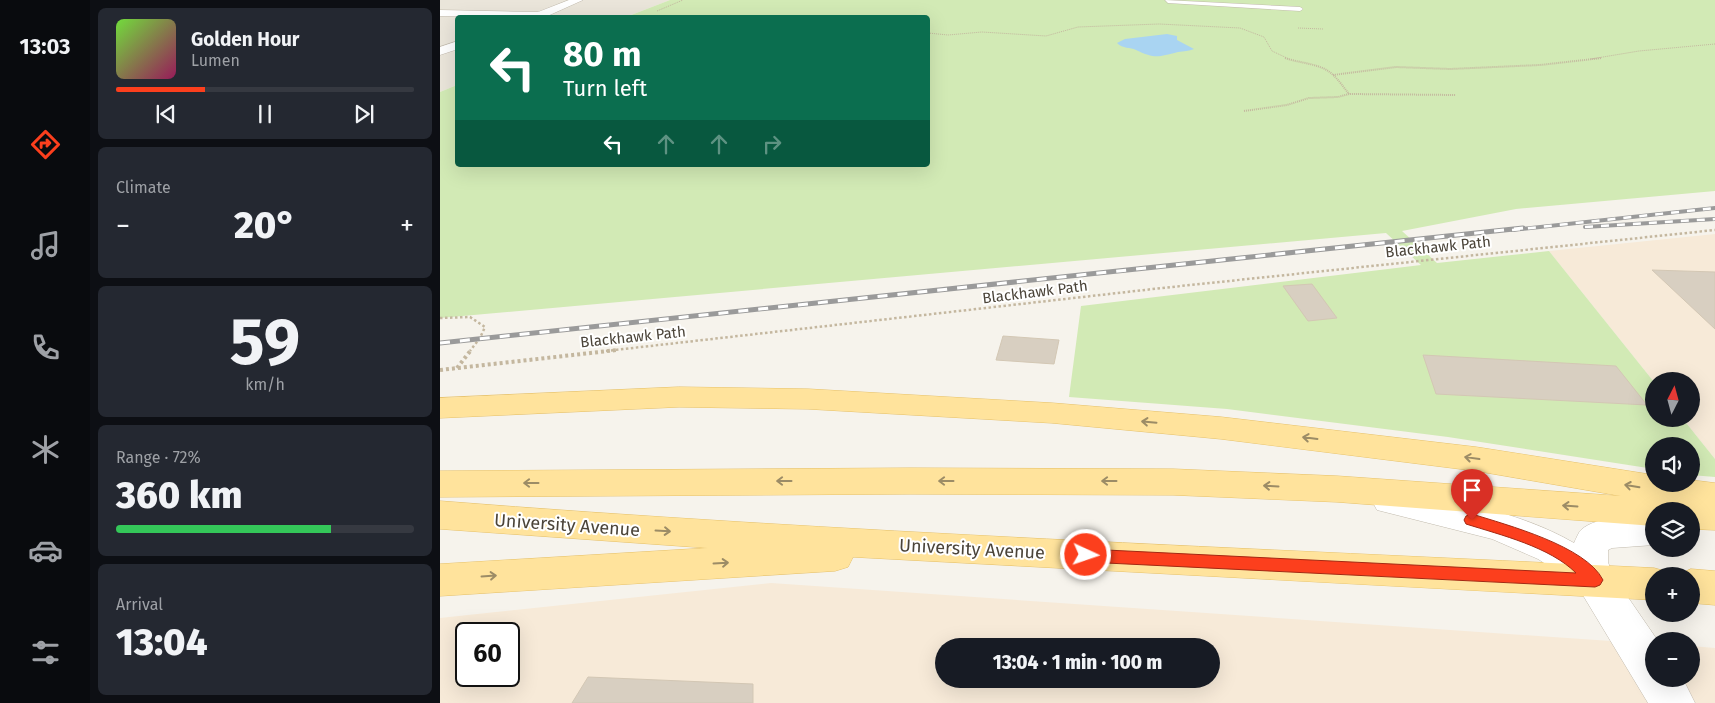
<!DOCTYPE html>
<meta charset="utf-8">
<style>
:root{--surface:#171b24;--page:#242831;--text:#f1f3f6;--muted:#9ea1a6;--line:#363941;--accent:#fc3f1d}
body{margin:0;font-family:"Fira Sans",sans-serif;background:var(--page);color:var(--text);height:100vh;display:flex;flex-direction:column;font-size:19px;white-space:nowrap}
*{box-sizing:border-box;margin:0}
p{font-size:16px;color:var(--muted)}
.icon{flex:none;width:28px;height:28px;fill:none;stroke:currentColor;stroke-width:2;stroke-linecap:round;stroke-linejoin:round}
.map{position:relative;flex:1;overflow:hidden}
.details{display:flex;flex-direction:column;gap:8px;padding:8px;background:#0d0f14;width:350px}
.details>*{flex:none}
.hud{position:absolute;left:15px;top:15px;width:475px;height:152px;border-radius:5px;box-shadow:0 5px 20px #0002;background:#0b6e4f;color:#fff;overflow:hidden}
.needle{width:32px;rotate:6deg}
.fabs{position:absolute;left:1205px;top:372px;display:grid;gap:10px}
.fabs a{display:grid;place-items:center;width:55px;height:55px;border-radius:50%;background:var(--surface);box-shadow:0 5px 20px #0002;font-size:25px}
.speed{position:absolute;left:15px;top:622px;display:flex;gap:10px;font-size:25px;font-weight:700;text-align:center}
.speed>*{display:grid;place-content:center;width:65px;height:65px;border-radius:50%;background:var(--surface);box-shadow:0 5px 20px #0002;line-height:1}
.speed .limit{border:2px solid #111;border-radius:8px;background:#fff;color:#111}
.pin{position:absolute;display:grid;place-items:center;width:42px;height:42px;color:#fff;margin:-51px -21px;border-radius:50% 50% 50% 0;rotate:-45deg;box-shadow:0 0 5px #0007}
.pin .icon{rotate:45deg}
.me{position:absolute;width:55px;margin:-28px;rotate:93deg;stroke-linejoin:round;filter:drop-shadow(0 0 4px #0008)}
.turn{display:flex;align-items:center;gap:18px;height:105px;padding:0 25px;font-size:22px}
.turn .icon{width:65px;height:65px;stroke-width:2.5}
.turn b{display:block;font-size:35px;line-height:42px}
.lanes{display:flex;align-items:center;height:48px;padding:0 25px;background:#0003;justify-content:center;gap:25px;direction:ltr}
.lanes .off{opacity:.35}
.big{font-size:38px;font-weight:800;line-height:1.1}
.details .tile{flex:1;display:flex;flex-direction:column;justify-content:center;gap:8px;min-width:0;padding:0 18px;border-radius:8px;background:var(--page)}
.details .dial{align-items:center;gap:0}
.dial b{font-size:65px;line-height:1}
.song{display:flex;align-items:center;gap:15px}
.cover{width:60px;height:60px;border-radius:8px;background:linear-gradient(135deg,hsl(100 70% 55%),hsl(330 70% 35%))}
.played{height:5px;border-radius:2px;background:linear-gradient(90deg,var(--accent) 30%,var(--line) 30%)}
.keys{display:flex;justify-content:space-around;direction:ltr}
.heat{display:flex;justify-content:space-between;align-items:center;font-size:28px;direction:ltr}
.charge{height:8px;border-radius:4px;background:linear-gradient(90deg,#34c759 72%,var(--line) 0)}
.trip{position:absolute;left:495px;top:638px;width:285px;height:50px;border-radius:25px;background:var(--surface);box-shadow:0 5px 20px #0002;font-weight:800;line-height:50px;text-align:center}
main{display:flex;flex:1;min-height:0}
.menu{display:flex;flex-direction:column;width:90px;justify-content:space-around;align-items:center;background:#090b0e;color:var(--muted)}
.menu .icon{width:35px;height:35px}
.menu .active{color:var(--accent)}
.menu b{font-size:22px;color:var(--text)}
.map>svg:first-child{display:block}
.residential{fill:#eae5da}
.commercial{fill:#f7ead8;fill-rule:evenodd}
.green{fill:#d2eab5}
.water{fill:#a9d4f2}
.building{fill:#d8cfc1;stroke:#d3c7b4}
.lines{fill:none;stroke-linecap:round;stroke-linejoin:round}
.lane-casing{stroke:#c2bbae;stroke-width:1}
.street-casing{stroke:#c2bbae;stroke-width:1}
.primary-casing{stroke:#e6c16a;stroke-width:1}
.path-far3{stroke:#c4b79f;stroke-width:1;stroke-dasharray:1 1;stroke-linecap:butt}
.path-far2{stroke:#c4b79f;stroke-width:2;stroke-dasharray:1 1;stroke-linecap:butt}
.path-far1{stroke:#c4b79f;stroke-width:2.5;stroke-dasharray:2.5 2.5;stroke-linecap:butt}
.path{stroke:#c4b79f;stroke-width:4;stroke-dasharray:3 3;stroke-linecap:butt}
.lane{fill:#fff;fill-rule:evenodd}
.street{fill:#fff;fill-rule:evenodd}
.primary{fill:#ffe39c;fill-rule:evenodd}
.rail-far1-casing{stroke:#9a9a9a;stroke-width:4}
.rail-casing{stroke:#9a9a9a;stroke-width:5}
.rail-far1{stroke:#fff;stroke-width:2.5;stroke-dasharray:8;stroke-linecap:butt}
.rail{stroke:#fff;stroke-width:3;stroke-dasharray:10;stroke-linecap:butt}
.oneway{stroke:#9c8c66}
.route{fill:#fc3f1d;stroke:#a42913}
.labels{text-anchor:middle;stroke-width:4;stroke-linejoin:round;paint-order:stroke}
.street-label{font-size:15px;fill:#4b4439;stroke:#fff}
.near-street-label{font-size:18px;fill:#4b4439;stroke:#fff}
</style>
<main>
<nav class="menu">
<b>13:03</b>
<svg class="icon active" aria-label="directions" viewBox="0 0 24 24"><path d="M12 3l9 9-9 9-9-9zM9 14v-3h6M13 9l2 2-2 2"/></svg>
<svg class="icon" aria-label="music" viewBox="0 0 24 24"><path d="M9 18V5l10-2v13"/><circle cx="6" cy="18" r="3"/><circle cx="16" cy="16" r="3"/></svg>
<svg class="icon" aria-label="phone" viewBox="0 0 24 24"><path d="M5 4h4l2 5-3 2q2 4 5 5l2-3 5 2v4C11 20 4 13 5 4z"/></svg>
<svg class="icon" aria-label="climate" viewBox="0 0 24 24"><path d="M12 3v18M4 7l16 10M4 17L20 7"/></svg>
<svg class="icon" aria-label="car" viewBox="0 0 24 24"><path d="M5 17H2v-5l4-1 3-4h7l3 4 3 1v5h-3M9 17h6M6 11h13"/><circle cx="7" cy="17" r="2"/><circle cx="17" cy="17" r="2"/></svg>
<svg class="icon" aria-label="filters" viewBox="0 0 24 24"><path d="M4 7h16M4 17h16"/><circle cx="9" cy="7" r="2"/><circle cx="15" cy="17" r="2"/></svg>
</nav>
<section class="details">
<div class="tile">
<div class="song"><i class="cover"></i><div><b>Golden Hour</b><p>Lumen</p></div></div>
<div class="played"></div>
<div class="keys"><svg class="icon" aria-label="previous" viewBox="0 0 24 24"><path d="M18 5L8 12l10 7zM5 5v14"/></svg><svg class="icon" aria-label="pause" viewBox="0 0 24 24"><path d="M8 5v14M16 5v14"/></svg><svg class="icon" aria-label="next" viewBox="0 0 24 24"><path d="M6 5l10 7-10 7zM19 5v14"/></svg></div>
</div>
<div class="tile"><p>Climate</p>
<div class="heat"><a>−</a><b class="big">20°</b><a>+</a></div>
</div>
<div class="tile dial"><b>59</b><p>km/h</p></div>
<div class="tile"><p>Range · 72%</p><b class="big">360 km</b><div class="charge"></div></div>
<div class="tile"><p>Arrival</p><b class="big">13:04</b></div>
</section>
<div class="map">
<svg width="1275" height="703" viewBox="0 0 1275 703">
<rect width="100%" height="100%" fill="#f6f3ec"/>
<path class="residential" d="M0,0H230L186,17L18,18L17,85L0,92Z"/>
<g class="commercial">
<path d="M1275,234V459L1243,419H1251V381L1214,382L1109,251Z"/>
<path d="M331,583L1214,644V679H1251V646L1275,648V703H0V618ZM26,634H69V676H26ZM504,646H771V679H504Z"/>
</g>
<path class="green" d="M230,0H1275V191L1076,209L962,231L997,263L1109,251L1214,382V419H1243L1275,459V477L1251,475V446H1214V469L1008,437L787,409L629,397L641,306L981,265L946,233L0,318V92L17,85L18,165H488V18L186,17Z"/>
<path class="water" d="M727,34L737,36V40L754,49C749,51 744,51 738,52C718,57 715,59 696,50C690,47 683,49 677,43L685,39Z"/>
<g class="building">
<path d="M1212,270L1275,272V329Z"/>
<path d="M872,284L897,318L868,321L843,286Z"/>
<path d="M563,336L619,340L614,364L556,360Z"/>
<path d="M983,355L1176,366L1207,405L996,394Z"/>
<path d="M148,677L313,684V703H132Z"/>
</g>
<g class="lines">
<defs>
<path id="lane" d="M725,0L860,7L863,9L860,11L728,3Z"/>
<g id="street">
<path d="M129,0H143L103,18L0,16V10L98,12Z"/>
<path d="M18,41V49L0,55V47Z"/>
<path d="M949,488C1011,500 1079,511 1134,543C1136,539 1138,533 1141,530C1157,515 1194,518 1214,517V545L1172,548L1168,550V562L1172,574L1218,641H1214V679H1243L1255,703H1208L1141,592L1121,574L1098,559L1052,539L937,510L932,501L937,492Z"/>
</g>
<g id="primary">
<path d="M239,387L368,389L612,403L781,417L1036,447L1214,475V484H1251V480L1275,483V530L1251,529V511H1235L1241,505L1227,503L1231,511H1214V526L897,502L733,495L470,494L0,497V471L470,468L733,469L897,476L1181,496L1036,471L781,439L612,423L368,409L239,407L0,418V398Z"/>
<path d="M0,501C404,533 809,548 1214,568L1228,572L1230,576H1214V600L413,557L408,567L395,571L0,596V564L268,548L0,529Z"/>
<path d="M1251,569L1275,571V605L1251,603V576H1236Z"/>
</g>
</defs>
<use href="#lane" class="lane-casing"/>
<use href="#street" class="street-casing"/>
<use href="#primary" class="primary-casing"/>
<g class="path-far3">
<path d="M217,11L243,0"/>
<path d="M858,28L883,29"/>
<path d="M488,33L508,35L542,32L606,36L638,27L719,24L800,28L824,37L832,51L849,59"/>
<path d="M1151,59L1199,51L1275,44"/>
</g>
<g class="path-far2">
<path d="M845,58C857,62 869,63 880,67C893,71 901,84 909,94"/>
<path d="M893,75L956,67L1010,69L1100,65L1162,58"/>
<path d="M804,111L847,105L869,98L898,97L909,94L1016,95"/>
</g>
<g class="path-far1">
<path d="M0,318L30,317L45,327L40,338L30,351"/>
<path d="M166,351L722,288L1275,230"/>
</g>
<g class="path">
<path d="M17,368L31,350"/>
<path d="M0,370L177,350"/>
</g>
<use href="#lane" class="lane"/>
<use href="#street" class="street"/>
<use href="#primary" class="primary"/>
<defs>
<g id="rail-far1">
<path d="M1145,227L1275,219"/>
<path d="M1072,230L1275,208"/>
</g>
<path id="rail" d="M0,343L1083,228"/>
</defs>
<use href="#rail-far1" class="rail-far1-casing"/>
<use href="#rail" class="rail-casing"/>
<use href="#rail-far1" class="rail-far1"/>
<use href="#rail" class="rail"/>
</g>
<defs><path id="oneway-shaft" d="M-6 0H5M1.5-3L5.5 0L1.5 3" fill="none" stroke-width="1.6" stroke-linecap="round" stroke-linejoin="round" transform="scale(1.25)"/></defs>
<g class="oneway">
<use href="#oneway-shaft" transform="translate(709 422) rotate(-175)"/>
<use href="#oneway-shaft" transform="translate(870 438) rotate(-173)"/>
<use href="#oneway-shaft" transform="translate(1032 458) rotate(-172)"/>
<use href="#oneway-shaft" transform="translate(344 481) rotate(180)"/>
<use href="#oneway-shaft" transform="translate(506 481) rotate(-180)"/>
<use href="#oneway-shaft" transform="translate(669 481) rotate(-180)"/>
<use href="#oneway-shaft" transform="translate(91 483) rotate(180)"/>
<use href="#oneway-shaft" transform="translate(831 486) rotate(-177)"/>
<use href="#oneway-shaft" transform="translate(1192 486) rotate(-171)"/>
<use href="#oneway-shaft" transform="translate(1130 506) rotate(-176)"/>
<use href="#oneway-shaft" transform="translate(223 531) rotate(3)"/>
<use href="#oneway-shaft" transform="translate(281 563) rotate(-3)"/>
<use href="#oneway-shaft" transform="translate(49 576) rotate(-4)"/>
</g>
<path class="route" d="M1032,514C1067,525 1146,546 1163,580L1160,585L1155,587L646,562L641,560L639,555L641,551L646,549L1136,573C1110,547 1061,535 1026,524L1024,520L1026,516Z"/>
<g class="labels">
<g class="street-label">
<text transform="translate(998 247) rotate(-6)" y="5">Blackhawk Path</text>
<text transform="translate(595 292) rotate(-7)" y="5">Blackhawk Path</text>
<text transform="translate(193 337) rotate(-6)" y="5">Blackhawk Path</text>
</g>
<g class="near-street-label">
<text transform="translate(127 525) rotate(4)" y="6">University Avenue</text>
<text transform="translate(532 549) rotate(3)" y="6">University Avenue</text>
</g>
</g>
</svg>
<div class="fabs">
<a><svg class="needle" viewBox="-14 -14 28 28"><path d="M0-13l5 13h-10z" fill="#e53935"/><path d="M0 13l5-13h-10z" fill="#9ea1a6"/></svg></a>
<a><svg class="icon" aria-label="sound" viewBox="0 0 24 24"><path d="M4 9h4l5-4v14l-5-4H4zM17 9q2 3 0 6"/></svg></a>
<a><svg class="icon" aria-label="layers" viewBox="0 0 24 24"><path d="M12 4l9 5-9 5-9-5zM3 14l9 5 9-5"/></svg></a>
<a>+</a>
<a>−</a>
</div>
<div class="speed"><div class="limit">60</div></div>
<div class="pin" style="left:1032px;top:520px;background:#d93025"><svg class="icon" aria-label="arrive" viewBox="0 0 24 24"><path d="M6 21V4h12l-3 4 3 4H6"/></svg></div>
<svg class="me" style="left:646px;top:555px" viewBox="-20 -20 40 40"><circle r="17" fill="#fc3f1d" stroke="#fff" stroke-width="3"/><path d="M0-11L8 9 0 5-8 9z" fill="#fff"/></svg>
<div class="trip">13:04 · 1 min · 100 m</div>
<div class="hud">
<div class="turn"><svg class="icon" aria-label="left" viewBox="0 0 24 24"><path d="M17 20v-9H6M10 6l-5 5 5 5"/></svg><div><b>80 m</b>Turn left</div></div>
<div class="lanes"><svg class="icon" aria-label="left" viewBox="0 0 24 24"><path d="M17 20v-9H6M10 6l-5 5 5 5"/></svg><svg class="icon off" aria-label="ahead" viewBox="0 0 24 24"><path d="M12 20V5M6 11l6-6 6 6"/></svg><svg class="icon off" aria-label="ahead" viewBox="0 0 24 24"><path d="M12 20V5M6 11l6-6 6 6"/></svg><svg class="icon off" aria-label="right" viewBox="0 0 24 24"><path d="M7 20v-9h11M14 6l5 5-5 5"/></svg></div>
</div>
</div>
</main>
